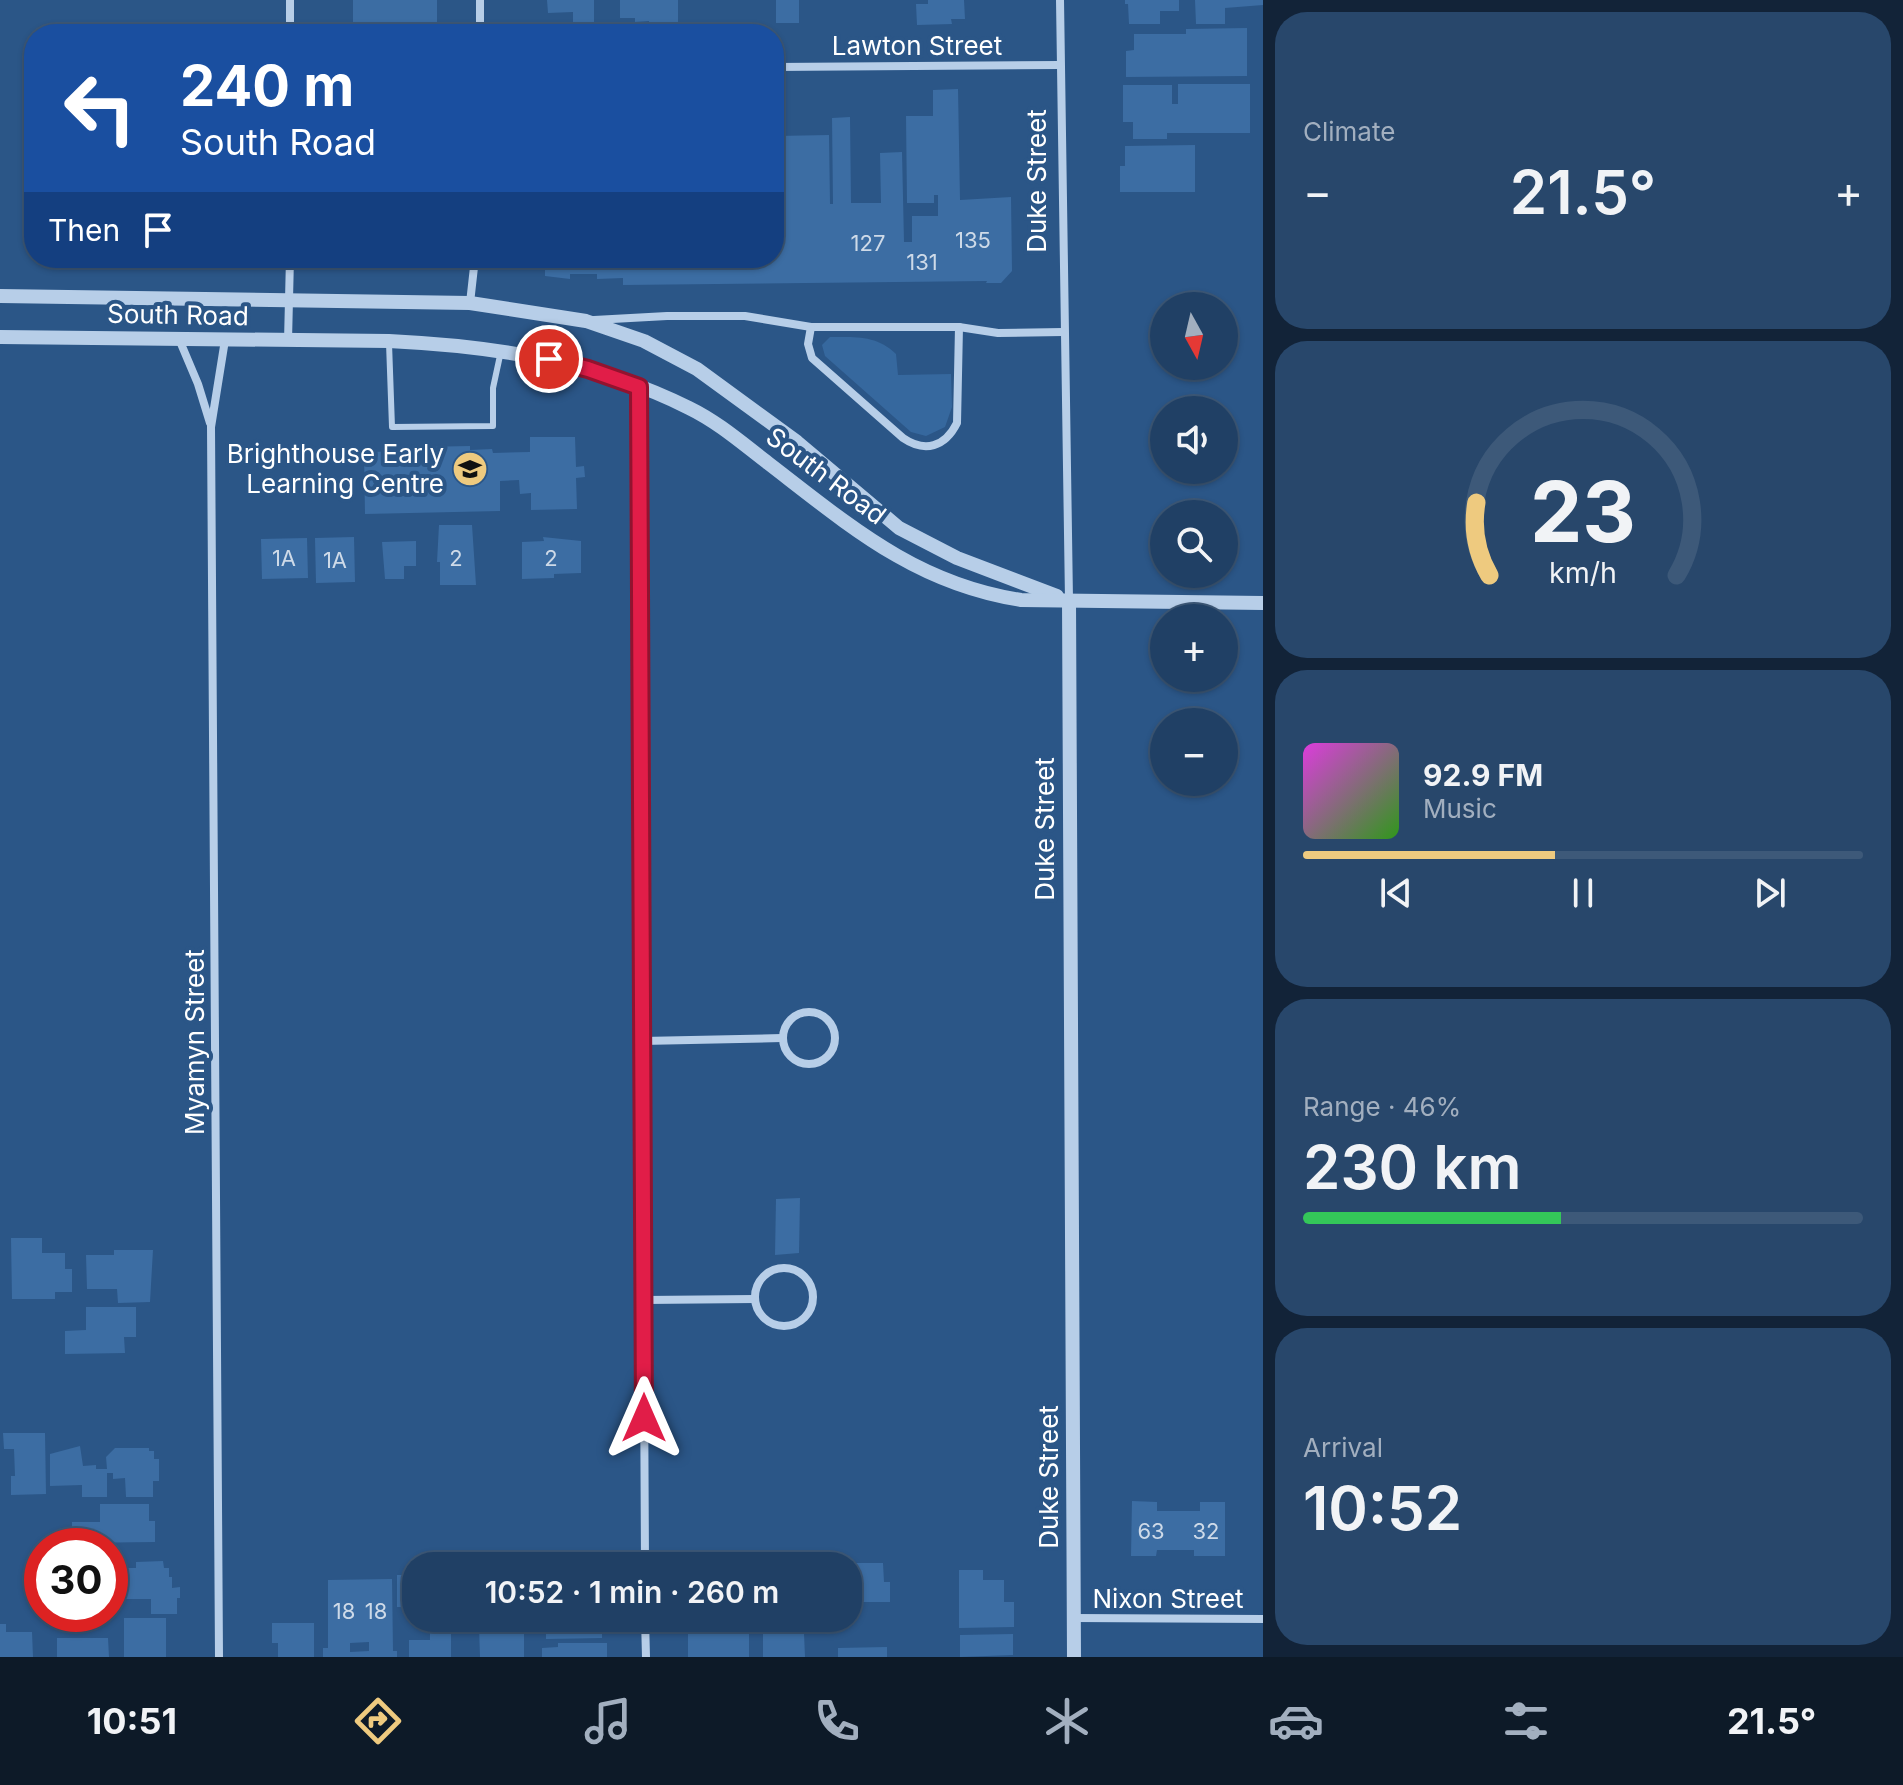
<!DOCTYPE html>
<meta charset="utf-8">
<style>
:root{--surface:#204065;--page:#28476b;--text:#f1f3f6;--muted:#a2afbf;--line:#3d5979;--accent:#eeca7f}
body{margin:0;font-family:Inter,sans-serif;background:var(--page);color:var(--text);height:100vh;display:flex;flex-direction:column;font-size:30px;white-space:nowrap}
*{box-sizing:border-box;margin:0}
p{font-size:26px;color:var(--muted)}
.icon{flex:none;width:44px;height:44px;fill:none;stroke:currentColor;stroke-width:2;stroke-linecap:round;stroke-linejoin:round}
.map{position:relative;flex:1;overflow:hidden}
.panel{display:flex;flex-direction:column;gap:12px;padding:12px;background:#122338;width:640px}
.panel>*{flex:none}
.top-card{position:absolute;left:24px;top:24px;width:760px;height:244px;border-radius:32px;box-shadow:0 2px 6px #0004,0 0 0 2px var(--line);background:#1a4fa0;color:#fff;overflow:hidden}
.needle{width:52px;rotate:172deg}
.fabs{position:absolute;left:1150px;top:292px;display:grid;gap:16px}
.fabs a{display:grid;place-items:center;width:88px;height:88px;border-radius:50%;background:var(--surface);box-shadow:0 2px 6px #0004,0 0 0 2px var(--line);font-size:40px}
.speed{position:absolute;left:24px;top:1528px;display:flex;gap:16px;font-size:40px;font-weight:700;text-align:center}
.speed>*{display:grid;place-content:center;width:104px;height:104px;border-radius:50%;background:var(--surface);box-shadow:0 2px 6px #0004,0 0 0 2px var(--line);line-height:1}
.speed .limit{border:12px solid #d22;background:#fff;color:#111}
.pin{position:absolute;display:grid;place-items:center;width:68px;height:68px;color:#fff;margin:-34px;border:4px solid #fff;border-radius:50%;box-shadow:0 2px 8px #0007}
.me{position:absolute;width:88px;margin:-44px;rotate:0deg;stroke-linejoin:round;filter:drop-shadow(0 0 6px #0008)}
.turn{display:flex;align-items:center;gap:28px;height:168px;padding:0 24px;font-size:36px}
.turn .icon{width:104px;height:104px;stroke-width:2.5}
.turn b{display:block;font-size:56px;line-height:68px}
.then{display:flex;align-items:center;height:76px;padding:0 24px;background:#0003;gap:16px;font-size:30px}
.big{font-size:60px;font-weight:600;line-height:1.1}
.panel .tile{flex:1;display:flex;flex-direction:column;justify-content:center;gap:12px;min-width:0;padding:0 28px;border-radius:32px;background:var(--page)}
.panel .dial{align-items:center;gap:0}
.dial svg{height:208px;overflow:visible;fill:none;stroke:var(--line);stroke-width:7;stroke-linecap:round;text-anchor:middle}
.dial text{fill:var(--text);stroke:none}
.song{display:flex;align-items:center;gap:24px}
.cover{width:96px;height:96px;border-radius:12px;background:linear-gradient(135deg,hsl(300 70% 55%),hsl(110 70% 35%))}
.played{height:8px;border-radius:4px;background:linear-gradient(90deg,var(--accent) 45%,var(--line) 45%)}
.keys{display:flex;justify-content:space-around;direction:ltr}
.heat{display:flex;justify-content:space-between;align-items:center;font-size:44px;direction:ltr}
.charge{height:12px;border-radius:6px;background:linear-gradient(90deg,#34c759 46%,var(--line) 0)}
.trip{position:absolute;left:402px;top:1552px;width:460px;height:80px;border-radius:32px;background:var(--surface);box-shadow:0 2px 6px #0004,0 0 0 2px var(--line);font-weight:600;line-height:80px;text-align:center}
.menu{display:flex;height:128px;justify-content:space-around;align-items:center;background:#0d1a28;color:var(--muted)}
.menu .icon{width:56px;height:56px}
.menu .selected{color:var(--accent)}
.menu b{font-size:36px;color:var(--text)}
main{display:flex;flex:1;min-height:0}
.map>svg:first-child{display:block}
.green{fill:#36689e}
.building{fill:#3c6da3;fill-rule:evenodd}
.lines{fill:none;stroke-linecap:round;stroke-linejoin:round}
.service{stroke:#b7cee8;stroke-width:6}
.minor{stroke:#b7cee8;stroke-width:8}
.tertiary{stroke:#b7cee8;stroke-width:14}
.route-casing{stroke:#92132f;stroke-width:20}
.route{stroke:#e11d48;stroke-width:14}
.labels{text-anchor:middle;stroke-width:8;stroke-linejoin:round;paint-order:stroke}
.number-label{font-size:22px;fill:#cedae8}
.street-label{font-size:26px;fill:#fff;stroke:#2b5687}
.poi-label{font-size:26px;fill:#fff;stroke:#2b5687;text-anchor:end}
</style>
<main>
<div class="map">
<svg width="1263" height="1657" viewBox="0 0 1263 1657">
<rect width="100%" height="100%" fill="#2b5687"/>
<path class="green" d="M830,337C855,337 877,335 896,354L898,375L951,374L952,407L945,427L926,436L911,432L825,356L822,345Z"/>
<g class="building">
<rect x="353" y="0" width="84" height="34"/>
<path d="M547,0H594V23H573V12L548,13Z"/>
<path d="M620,0H678V23L649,24V21L635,22V18H620Z"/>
<rect x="776" y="0" width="23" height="23"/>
<path d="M928,0H964L965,19H951L952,24L917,25L916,4H928Z"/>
<path d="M1125,0H1179V11H1160V24H1129L1128,4H1125Z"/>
<path d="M1195,0H1263V5L1225,8V24H1196Z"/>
<path d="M1247,28V76L1126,77V51L1134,50V34H1186V29Z"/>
<path d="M1178,84H1250V133H1167V139H1133V122H1123V85H1172V104H1178Z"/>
<path d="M958,89L960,200L1011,197L1012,271L1001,283H986L987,281L623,285V278L597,279V274H570V279L545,276V269L519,264V258H774V106H777V136L829,135L830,204H833L832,118L850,117L851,203H881L880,153L902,152L904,242H912V216H938V195H934V203H907L906,116H933V90Z"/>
<path d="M1195,145V192H1120V166H1125V146Z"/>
<path d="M530,437H575L576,467L584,466L585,477L576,478L577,509L531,510V493L520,494L519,480L500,481V511L365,514L364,452L422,451L421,447L470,446V450L492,449L493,453L530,452Z"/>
<path d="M439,525H472L476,585H440V562H437Z"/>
<path d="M354,537L355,582L316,583L315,538Z"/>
<path d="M543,537L581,541V573L554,574V578L522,579V542L544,541Z"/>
<path d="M307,538L308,578L262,579L261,539Z"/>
<path d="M416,541V566H404V579H385L382,542Z"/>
<path d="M800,1198L799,1253L775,1255L776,1199Z"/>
<path d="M11,1238H42V1253H65V1269H72V1292H55V1299H12Z"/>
<path d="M114,1250H153L150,1302L118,1303L117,1289H87L86,1255H114Z"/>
<path d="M86,1307H136V1337H124L125,1353L65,1354V1331L86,1330Z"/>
<path d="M3,1433H45L46,1494L11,1495V1476H15L14,1449H4Z"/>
<path d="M80,1446L83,1466L96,1465V1469H107L106,1457L115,1448H149V1451H154V1459H159V1481H153V1497H126L125,1478L113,1479V1473H107V1497H82V1485L50,1486V1454Z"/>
<path d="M1132,1501L1157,1502V1511H1200V1502H1225V1556H1194V1550H1157L1156,1556H1131Z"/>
<path d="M100,1504H149V1521H155V1542L72,1543V1522H100Z"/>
<path d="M561,1558H591L592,1566H561Z"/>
<path d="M163,1561L164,1568H169V1577H172V1588L180,1587V1598H177V1614H151V1599H120V1568H136V1562Z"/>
<path d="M848,1563H883L884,1582H890V1602H848Z"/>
<path d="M408,1570H416V1607H397V1575H408Z"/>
<path d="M959,1570H983V1580H1004V1602H1014V1627L959,1628Z"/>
<path d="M392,1579L393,1651H397V1657H323V1648H328V1580ZM369,1642V1651L350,1652V1643Z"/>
<rect x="124" y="1618" width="42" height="39"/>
<path d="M506,1618H524V1657H480L479,1626H506Z"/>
<path d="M562,1618H602V1638L546,1639V1619Z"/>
<rect x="688" y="1618" width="61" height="39"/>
<path d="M272,1623H314V1657H278V1643H272Z"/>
<path d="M0,1624H6V1632H32L33,1657H0Z"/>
<path d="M451,1629V1657H409V1640H430V1630Z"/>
<path d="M763,1633H804L805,1657H763Z"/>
<path d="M1013,1634V1655L960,1657V1635Z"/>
<path d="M57,1638H108L109,1657H57Z"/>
<path d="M558,1643H607V1657H542V1648L558,1647Z"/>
<path d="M887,1647V1657H838V1648Z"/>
</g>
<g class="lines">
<path class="service" d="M389,343L392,427L493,426V388L501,351"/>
<g class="minor">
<path d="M1060,0L1069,600"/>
<path d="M290,34V0"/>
<path d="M480,34V0"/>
<path d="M774,67L1060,65"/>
<path d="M470,303L475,258"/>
<path d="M594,320L667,316H745L811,327H959L998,333L1063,332"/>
<path d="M811,327L808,344L812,358L903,438C925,453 945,447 957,423L959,327"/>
<path d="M179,339L198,384L210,423"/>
<path d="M288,341L290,258"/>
<path d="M639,387L645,1566"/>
<circle cx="809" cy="1038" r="26"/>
<path d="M642,1041L782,1038"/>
<circle cx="784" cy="1297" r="29"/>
<path d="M644,1300L755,1299"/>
<path d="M645,1618L646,1657"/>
<path d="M1074,1618L1263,1619"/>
<path d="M219,1657L211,427L225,340"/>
</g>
<g class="tertiary">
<path d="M0,296L470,303L586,321L644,341L697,369L797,442L899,528L957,558L1057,596"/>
<path d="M0,337L389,341C492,346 596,361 689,408C718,422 743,444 768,463C850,526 916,584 1021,600L1263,603"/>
<path d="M1069,600L1074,1657"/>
</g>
</g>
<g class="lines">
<defs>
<path id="route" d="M549,359L588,369L639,387L644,1418"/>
</defs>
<use href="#route" class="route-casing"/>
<use href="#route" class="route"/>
</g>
<defs>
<symbol id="school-disc" viewBox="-11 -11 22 22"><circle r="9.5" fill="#eeca7f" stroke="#2b5687"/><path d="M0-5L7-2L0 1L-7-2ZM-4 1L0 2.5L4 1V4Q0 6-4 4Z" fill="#111"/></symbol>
</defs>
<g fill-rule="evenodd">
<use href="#school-disc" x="450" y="449" width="40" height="40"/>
</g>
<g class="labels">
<g class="number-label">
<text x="973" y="248">135</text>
<text x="868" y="251">127</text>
<text x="922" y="270">131</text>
<text x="284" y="566">1A</text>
<text x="456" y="566">2</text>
<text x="551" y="566">2</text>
<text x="335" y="568">1A</text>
<text x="1151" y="1539">63</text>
<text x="1206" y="1539">32</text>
<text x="344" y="1619">18</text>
<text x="376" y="1619">18</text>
</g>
<g class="street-label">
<text x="917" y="55">Lawton Street</text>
<text transform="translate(1037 181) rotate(-90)" y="9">Duke Street</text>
<text transform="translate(178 315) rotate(1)" y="9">South Road</text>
<text transform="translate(826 476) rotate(37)" y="9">South Road</text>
<text transform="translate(1045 829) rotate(-90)" y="9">Duke Street</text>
<text transform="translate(195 1042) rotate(-90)" y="9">Myamyn Street</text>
<text transform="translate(1049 1477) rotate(-90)" y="9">Duke Street</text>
<text x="1168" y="1608">Nixon Street</text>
</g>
<g class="poi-label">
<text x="444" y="463">Brighthouse Early<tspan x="444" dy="30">Learning Centre</tspan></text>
</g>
</g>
</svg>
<div class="fabs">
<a><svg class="needle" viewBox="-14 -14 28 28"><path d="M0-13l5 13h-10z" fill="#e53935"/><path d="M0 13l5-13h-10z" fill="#a2afbf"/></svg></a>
<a><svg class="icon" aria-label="sound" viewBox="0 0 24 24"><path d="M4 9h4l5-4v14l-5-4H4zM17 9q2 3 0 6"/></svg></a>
<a><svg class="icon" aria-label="search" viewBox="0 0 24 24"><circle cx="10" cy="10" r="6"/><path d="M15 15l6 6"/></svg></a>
<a>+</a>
<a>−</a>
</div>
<div class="speed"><div class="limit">30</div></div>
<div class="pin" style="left:549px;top:359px;background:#d93025"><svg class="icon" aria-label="arrive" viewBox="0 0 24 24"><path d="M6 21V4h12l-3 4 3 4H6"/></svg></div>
<svg class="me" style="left:644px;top:1418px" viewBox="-20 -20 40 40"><path d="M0-17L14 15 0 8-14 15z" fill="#e11d48" stroke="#fff" stroke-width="4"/></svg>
<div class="trip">10:52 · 1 min · 260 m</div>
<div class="top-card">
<div class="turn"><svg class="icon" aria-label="left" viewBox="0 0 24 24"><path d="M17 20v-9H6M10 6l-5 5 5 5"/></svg><div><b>240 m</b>South Road</div></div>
<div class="then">Then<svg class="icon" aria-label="arrive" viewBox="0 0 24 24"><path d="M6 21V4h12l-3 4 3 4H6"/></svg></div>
</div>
</div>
<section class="panel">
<div class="tile"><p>Climate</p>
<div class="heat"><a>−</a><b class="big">21.5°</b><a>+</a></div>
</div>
<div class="tile dial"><svg viewBox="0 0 100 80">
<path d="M14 69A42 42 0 1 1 86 69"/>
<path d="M14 69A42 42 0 0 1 9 41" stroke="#eeca7f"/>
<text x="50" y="56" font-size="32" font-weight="700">23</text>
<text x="50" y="72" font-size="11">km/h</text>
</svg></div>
<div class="tile">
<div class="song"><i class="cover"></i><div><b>92.9 FM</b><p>Music</p></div></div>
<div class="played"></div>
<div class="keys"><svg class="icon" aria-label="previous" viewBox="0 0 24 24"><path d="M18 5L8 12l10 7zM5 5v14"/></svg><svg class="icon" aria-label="pause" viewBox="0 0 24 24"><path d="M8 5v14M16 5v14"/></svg><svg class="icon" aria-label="next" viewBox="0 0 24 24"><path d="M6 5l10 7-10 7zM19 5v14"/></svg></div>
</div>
<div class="tile"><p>Range · 46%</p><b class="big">230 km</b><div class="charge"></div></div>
<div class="tile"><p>Arrival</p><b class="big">10:52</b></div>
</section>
</main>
<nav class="menu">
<b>10:51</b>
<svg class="icon selected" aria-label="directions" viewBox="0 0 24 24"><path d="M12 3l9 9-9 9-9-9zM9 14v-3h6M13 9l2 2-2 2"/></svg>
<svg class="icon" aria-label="music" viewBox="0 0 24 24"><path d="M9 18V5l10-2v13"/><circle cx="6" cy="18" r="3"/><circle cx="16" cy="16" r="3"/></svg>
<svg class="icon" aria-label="phone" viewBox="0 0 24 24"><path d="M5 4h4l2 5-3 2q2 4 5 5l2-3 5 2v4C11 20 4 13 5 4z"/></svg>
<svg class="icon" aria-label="climate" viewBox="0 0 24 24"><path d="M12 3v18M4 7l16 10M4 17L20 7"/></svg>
<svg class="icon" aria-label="car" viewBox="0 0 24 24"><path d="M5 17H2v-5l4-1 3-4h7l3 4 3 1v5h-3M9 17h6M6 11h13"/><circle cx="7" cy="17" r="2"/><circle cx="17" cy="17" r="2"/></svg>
<svg class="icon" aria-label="filters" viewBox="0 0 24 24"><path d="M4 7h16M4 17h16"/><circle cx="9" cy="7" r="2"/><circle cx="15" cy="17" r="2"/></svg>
<b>21.5°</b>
</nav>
